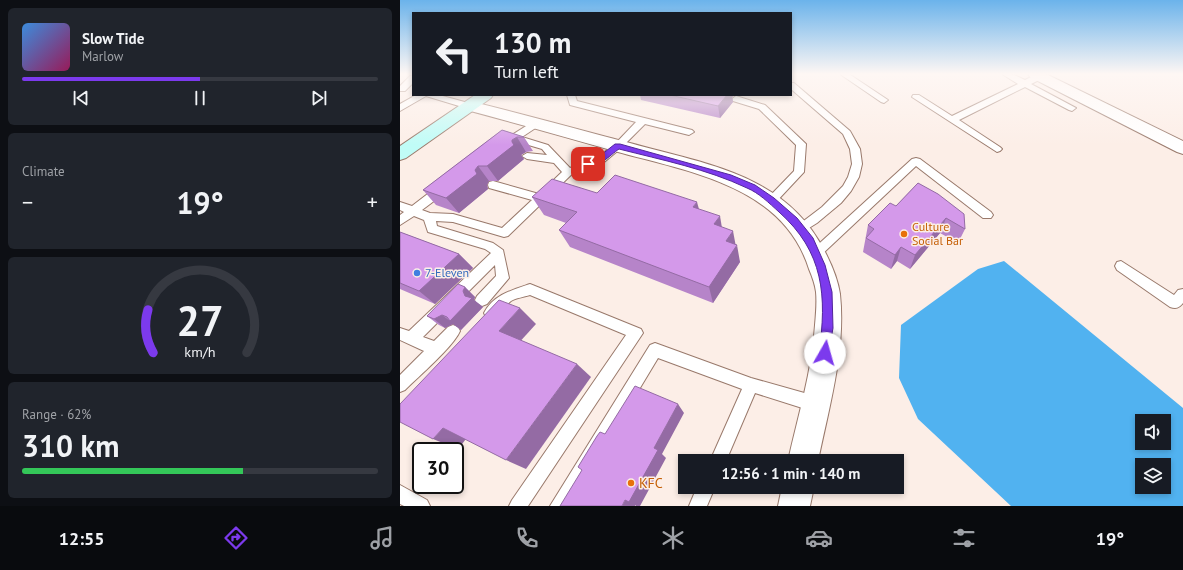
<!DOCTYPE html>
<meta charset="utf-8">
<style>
:root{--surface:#171b24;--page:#20242c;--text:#f1f3f6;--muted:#9ea1a6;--line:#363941;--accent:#7c3aed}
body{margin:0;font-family:"PT Sans",sans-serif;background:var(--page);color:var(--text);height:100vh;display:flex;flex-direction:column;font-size:15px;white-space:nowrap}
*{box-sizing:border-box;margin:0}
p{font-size:13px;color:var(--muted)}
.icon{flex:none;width:22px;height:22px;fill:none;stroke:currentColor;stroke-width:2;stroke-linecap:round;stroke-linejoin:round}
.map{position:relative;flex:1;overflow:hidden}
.side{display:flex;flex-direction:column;gap:8px;padding:8px;background:#0d0f14;width:400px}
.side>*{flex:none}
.banner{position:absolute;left:12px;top:12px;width:380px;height:84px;border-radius:0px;box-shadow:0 2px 6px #0003;background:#171b24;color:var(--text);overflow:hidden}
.tools{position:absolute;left:735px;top:414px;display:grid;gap:8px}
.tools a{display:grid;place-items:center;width:36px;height:36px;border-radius:0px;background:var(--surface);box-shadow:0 2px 6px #0003;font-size:20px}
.speed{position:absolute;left:12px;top:442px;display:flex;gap:8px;font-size:20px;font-weight:700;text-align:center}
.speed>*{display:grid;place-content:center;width:52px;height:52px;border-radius:50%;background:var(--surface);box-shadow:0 2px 6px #0003;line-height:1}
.speed .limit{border:2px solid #111;border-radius:6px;background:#fff;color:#111}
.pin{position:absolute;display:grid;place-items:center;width:34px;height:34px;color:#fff;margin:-17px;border-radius:8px;box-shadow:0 2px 6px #0006}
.me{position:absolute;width:44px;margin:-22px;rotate:7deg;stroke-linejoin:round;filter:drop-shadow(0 0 3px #0008)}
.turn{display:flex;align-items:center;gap:14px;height:84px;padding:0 16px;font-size:18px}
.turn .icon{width:52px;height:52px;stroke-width:2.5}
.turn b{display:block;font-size:28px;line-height:34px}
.big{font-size:30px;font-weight:700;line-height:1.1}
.side .widget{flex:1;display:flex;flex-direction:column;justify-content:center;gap:6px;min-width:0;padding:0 14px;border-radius:6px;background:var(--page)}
.side .dial{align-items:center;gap:0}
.dial svg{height:104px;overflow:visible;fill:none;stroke:var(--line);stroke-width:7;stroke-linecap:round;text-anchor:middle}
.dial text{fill:var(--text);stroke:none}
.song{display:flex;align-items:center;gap:12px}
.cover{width:48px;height:48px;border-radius:6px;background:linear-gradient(135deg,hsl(210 70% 55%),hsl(330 70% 35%))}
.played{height:4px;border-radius:2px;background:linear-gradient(90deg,var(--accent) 50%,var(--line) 50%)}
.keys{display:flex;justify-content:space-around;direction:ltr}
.heat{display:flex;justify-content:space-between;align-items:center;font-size:22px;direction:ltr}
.charge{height:6px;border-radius:3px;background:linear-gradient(90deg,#34c759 62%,var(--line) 0)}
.trip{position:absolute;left:278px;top:454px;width:226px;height:40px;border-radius:0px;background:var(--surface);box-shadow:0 2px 6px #0003;font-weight:700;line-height:40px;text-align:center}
.menu{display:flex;height:64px;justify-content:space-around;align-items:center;background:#090b0e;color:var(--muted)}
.menu .icon{width:28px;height:28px}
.menu .on{color:var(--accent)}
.menu b{font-size:18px;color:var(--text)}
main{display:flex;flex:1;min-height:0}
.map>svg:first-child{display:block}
.water{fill:#51b2f0;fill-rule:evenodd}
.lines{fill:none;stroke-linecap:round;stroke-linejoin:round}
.service-casing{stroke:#99796b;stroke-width:2}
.minor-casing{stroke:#99796b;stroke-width:2}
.secondary-casing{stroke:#99796b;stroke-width:2}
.service{fill:#fff;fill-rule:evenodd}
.minor{fill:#fff;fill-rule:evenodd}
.secondary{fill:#c0fcf7;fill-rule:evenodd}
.wall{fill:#b684c9}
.shaded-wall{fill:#946ba4}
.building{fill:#d499ea;stroke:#946ba4}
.route{fill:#7c3aed;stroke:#51269a}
.food-dot{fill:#e8710a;stroke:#fceee7;stroke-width:1.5}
.shop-dot{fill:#3f7fe0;stroke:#fceee7;stroke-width:1.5}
.labels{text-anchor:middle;stroke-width:3;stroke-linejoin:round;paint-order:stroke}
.food-label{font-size:12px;fill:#c56008;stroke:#fceee7;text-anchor:start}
.shop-label{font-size:12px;fill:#366cbe;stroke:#fceee7;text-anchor:start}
.near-food-label{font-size:14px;fill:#c56008;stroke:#fceee7;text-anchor:start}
</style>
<main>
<section class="side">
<div class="widget">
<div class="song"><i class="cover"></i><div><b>Slow Tide</b><p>Marlow</p></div></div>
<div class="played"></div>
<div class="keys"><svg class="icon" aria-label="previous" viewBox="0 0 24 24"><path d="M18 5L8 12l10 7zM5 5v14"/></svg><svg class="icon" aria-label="pause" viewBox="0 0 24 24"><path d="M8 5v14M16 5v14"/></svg><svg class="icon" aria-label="next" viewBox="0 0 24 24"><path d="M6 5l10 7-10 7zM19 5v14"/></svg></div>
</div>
<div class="widget"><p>Climate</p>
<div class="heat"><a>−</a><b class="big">19°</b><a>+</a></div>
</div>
<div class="widget dial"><svg viewBox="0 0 100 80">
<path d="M14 69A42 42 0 1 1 86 69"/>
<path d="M14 69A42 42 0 0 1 10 36" stroke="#7c3aed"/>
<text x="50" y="56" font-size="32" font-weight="700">27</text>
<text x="50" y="72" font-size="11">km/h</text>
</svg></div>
<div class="widget"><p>Range · 62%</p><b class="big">310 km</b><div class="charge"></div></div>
</section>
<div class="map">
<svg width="783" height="506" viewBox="0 0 783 506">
<rect width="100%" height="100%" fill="#fceee7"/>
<path class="water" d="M604,261L783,408V506H611L518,419L499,378L501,325L578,269ZM742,421H764V443H742ZM742,465H764V487H742Z"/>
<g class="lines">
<defs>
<g id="service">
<path d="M440,74H449L488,100L484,103L481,102Z"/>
<path d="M602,74H612L625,80L637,74H643V78L631,84L676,108L672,111L669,110L625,87L559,120L600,147L602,149L600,151L597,152L512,97L513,95H519L552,116L618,84Z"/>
<path d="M10,76H13V83L5,91H0V86Z"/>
<path d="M391,83H394L450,131L460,149L462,164L459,177L451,191L441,203L417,223L401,233L397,232L395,229L397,226L422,207L443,186L448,177L452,164L450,149L443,134L391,89Z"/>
<path d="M16,95H39L72,104L73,106L69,109L26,96L0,111V104Z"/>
<path d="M167,95H175L177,101L292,130L294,132L289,135L245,124L221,148L203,163L172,174L108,236L104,237L53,222L36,221L37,226L93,243L103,250L109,278L87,304L82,306L77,304L75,300L77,296L96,276L95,265L23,337L34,341L48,327L53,325L58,327L60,331C53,347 19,376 5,390L0,392V375L24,351L0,340V328L9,331L91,253L85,249L28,232L24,220L14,216L0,225V215L4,212L0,210V202L12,206L38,186H46L47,189L46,192L22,210L30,213L53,214L102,228L132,200L89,188L88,185L89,182L93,181L139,194L162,172L154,163L127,159L122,156L127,153L147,155L142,149L115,141L104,147L99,144L101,142L134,121H140L142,123L140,125L122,137L148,145L170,168L195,159L215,144L236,122L170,105Z"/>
<path d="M336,96L365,105L406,144L404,172L375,203H367L366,200L394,171L396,145L359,109L333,101L332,99Z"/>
<path d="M516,158L520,159L591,212L593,215L591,218H583L516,166L419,257L415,259L411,257L409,254L411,251L512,159Z"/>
<path d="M721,261L774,295L778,290L783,289V303C779,308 776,309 770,307L717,270L715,266L717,262Z"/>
<path d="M130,284L241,329L243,333L128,506H109L112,500L226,335L130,295C124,297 116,298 111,301C103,307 98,321 86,317L84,313C93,295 112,290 130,284Z"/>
<path d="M255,343L351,378L415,396L420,399L423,404L420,409L415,412L355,393L326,461H310L342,389L258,358L169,506H150L250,345Z"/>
<path d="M0,485L27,500L30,506H4L0,504Z"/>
<path d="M297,487H315L307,506H289Z"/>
</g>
<g id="minor">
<path d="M628,74H646L783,141V154L777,152L630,77Z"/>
<path d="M69,101C123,114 176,129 230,143C305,164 385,174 424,250C431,263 438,280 440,294C446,350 429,407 418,461H388C398,416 412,371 415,325C416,314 417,302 416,292C415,284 412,276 409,269C383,186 290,172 218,152C166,137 115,123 63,109L61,106L63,103Z"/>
<path d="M382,487H414L410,506H378Z"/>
</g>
<path id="secondary" d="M75,95H93L91,98L6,158L0,160V146Z"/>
</defs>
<use href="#service" class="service-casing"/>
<use href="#minor" class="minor-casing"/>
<use href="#secondary" class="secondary-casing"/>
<use href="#service" class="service"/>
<use href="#minor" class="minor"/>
<use href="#secondary" class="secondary"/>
</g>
<g class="wall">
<path d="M240,95H335L332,97L333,102L320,118L241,100Z"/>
<path d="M102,130L124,137L133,151L126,152L121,155L124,159L98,181H89L87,185L88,189L59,213L36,205L23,190Z"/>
<path d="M518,183L565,229L558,243L540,233L510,269L497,261L491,269L463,252L468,225L496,206Z"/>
<path d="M197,193L299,210L322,227L340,262L313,303L170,247L159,230L166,223L144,215L132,197Z"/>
<path d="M0,232L59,254L73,268L35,304L0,289Z"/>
<path d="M65,287L75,297L74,300L83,307L61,330L53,324L45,328L39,325L27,316Z"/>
</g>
<g class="shaded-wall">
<path d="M327,95H335L332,97L333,102L320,118L318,106Z"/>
<path d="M117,137L126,152L121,155L124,159L98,181L87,166L112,142V140Z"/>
<path d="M78,166L89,181L87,185L88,189L59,213L46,198L75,170Z"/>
<path d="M297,202L302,220L293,207Z"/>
<path d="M320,216L323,234L314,224Z"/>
<path d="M546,218L540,233L510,269L515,255Z"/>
<path d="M333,231L336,247L337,245L340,262L313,303L309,287L326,241Z"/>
<path d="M501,247L497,261L491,269L495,255Z"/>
<path d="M59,254L73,268L35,304L19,291Z"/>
<path d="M65,287L75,297L74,300L83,307L61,330L53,324L45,328L34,319L42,315L50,321L65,296L63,291Z"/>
<path d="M120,308L136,324L116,346L99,331Z"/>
<path d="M177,364L191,377L126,469L106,460Z"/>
<path d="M278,404L284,413L262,454L266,458L240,506H236L235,505V506H222Z"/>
<path d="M43,428L66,439L58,449L33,439Z"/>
</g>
<g class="building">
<path d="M270,95H327L318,106Z"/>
<path d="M102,130L124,137H117L112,140V142L114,145L87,166H78L75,170L77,174L46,198L23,190Z"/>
<path d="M215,175L297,202L293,207L320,216L314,224L333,231L326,241L337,245L309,287L159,230L177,212L132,197L152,179L197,193Z"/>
<path d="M518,183L538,194L564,214L565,229L546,218L515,255L501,247L495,255L466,238L474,229L468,225L490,203L496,206Z"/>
<path d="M0,232L59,254L19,291L0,283Z"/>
<path d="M58,284L65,287L63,291L65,296L72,298L50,321L47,317L42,315L34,319L27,316Z"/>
<path d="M99,300L120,308L99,331L177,364L106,460L43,428L33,439L0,422V404Z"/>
<path d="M235,386L278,404L254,448L258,450L229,502L225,500L222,506H160L182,470L178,467L197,436L200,432L205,434Z"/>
</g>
<linearGradient id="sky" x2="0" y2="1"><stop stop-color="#6bb3eb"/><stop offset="0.51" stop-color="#fef7f4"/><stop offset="1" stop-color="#fef7f4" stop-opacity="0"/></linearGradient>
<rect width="783" height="145" fill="url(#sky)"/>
<path class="route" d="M215,144H220L331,175L355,185L374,198L397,218L413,238L425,265L432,292L433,328L428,357L425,358L421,357L419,353C427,296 424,252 379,212C369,203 359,193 347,188C307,169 262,160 219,149C210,155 198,169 186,166V163L196,159Z"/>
<g class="food-dot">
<circle cx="504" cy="234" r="4"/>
<circle cx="231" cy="483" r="4"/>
</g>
<circle class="shop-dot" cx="17" cy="273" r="4"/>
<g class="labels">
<g class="food-label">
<text x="512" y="231">Culture<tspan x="512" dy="14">Social Bar</tspan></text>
</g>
<g class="shop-label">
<text x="25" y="277">7-Eleven</text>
</g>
<g class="near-food-label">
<text x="239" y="488">KFC</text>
</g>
</g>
</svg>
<div class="tools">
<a><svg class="icon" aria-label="sound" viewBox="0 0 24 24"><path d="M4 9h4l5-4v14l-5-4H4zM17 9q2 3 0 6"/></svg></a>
<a><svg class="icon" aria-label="layers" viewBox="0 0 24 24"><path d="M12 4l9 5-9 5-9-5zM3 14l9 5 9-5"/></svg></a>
</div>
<div class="speed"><div class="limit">30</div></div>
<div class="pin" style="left:188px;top:164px;background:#d93025"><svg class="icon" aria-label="arrive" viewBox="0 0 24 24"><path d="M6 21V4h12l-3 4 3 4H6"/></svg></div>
<svg class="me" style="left:425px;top:353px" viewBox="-20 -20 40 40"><circle r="19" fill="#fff"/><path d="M0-13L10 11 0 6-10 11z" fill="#7c3aed"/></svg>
<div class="trip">12:56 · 1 min · 140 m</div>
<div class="banner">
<div class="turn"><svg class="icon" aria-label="left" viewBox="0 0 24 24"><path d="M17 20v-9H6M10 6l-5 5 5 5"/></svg><div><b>130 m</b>Turn left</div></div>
</div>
</div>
</main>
<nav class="menu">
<b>12:55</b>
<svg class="icon on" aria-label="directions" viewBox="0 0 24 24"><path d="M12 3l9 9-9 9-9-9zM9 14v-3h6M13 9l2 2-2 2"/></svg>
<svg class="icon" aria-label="music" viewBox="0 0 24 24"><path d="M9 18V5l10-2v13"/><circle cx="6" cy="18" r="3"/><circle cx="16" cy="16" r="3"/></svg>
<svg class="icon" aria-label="phone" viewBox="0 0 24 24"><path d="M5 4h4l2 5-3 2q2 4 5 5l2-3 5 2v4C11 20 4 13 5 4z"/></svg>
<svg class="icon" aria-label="climate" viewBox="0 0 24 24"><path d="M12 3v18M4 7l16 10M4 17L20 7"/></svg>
<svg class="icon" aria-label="car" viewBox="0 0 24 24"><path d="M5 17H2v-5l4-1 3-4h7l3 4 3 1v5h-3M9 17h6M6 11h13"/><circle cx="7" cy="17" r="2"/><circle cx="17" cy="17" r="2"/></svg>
<svg class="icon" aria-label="filters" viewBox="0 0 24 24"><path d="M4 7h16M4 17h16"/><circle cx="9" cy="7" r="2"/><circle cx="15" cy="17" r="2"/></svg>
<b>19°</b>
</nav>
